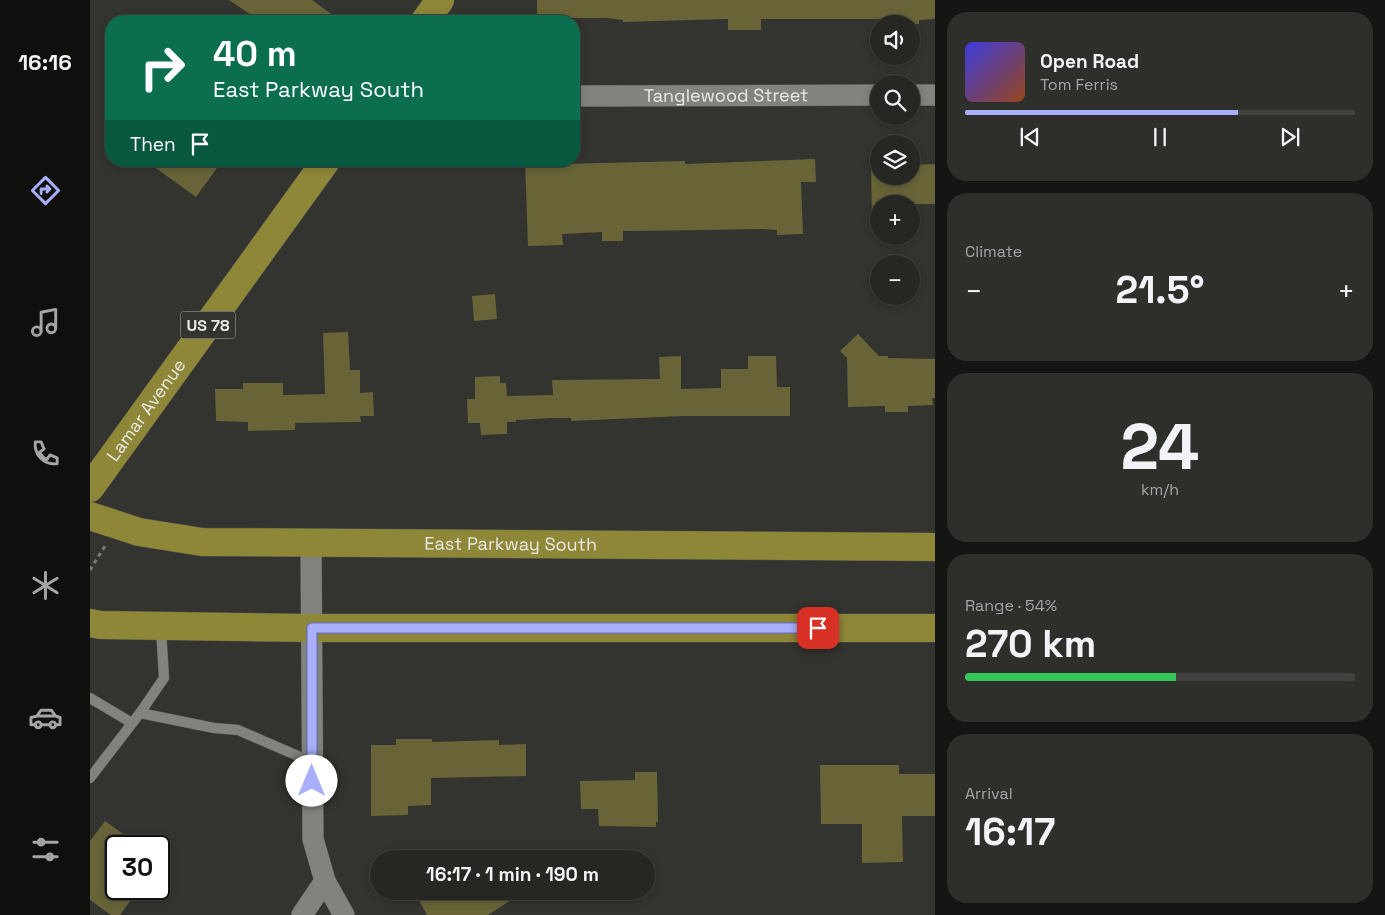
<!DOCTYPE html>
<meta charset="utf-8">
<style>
:root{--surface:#262623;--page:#2e2e2b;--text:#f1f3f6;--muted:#a4a5a6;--line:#424341;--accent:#a8b0fc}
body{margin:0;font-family:"Space Grotesk",sans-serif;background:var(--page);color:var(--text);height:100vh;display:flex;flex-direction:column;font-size:19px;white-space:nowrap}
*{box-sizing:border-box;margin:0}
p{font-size:16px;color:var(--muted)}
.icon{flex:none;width:28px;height:28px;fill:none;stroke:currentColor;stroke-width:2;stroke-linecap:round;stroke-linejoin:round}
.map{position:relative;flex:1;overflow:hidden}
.panel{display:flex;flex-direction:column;gap:12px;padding:12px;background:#151513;width:450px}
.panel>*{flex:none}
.guide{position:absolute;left:15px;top:15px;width:475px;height:152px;border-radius:20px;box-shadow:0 2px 8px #0003,0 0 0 1px var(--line);background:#0b6e4f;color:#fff;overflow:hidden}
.buttons{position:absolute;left:780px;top:15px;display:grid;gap:10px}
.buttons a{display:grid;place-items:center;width:50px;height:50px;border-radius:50%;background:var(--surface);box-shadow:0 2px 8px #0003,0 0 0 1px var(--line);font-size:25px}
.speed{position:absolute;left:15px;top:835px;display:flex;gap:10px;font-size:25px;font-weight:700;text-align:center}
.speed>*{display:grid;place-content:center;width:65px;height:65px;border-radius:50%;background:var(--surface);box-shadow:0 2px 8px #0003,0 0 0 1px var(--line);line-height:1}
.speed .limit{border:2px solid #111;border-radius:8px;background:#fff;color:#111}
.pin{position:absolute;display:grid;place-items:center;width:42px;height:42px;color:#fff;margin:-21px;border-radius:10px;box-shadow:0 2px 8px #0006}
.me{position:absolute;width:55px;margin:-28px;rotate:0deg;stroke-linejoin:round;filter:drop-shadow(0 0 4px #0008)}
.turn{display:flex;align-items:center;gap:18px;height:105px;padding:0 25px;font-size:22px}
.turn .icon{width:65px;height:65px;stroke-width:2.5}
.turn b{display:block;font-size:35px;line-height:42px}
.then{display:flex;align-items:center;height:48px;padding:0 25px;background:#0003;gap:10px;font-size:19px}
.big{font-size:38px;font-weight:700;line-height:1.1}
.panel .widget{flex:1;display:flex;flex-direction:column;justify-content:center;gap:8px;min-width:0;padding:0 18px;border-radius:20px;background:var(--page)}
.panel .dial{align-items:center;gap:0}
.dial b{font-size:65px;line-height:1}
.song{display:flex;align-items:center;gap:15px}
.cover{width:60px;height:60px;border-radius:8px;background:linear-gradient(135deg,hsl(240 70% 55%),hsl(20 70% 35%))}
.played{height:5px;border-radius:2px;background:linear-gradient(90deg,var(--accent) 70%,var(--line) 70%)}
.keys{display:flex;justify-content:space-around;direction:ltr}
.heat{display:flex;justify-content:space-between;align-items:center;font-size:28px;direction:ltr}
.charge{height:8px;border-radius:4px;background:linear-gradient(90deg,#34c759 54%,var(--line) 0)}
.trip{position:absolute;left:280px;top:850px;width:285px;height:50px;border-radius:25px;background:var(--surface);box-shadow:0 2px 8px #0003,0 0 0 1px var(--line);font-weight:700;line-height:50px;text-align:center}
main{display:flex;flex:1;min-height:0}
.tab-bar{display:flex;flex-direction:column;width:90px;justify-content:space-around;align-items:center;background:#0f0f0e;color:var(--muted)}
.tab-bar .icon{width:35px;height:35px}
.tab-bar .current{color:var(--accent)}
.tab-bar b{font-size:22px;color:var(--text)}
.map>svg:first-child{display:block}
.building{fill:#686438}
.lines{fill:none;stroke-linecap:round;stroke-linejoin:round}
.lane-casing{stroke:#50504d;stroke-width:11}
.street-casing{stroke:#50504d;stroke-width:22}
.primary-casing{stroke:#50504d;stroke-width:29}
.path{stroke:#797975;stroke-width:3;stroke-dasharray:4 4;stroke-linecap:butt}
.lane{stroke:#83837e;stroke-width:10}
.street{stroke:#83837e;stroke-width:21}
.primary{stroke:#8e8738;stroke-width:28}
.route-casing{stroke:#6d72a4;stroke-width:12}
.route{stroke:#a8b0fc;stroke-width:9}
.labels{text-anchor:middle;stroke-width:5;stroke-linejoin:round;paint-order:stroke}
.shield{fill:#33332f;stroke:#b2b2ae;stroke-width:1}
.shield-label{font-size:16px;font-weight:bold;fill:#e8e8e5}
.street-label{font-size:18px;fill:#e8e8e5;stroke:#33332f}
</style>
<main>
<nav class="tab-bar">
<b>16:16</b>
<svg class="icon current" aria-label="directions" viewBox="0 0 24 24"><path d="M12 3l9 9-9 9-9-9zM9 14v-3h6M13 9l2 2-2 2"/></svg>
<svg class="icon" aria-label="music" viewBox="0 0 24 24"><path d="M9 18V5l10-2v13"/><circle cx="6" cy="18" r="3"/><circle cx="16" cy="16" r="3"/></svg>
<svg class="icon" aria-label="phone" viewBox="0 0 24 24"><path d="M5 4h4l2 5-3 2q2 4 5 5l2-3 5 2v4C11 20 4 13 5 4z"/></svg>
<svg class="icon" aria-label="climate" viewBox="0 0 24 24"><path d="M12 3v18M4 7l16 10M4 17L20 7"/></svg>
<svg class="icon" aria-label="car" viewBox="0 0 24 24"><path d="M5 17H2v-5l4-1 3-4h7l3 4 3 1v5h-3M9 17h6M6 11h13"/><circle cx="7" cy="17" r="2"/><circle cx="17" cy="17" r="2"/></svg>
<svg class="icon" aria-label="filters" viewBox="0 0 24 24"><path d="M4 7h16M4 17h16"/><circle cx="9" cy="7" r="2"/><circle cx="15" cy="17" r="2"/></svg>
</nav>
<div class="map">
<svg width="845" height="915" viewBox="0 0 845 915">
<rect width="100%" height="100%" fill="#33332f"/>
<g class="building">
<path d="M139,0H222L251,21H170Z"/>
<path d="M447,0H845V19L829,20V24H794V19H671V30H638V19L533,22V20L517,18H447Z"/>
<path d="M725,159L726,182H711L713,234L687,235V230L673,229L546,231H533V241H512V232L472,234L473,245L438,246L435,161H471V164L595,161V164Z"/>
<path d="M56,161H132L106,197Z"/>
<path d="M781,161H789V176H821V165L845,164V204H789V224H782Z"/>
<path d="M405,294L407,319L384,321L382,296Z"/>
<path d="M258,332L260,370H270V393L283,392L284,416H270L271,422L205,423V430L158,431V422L126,421L125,389H153V383H193V395L235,394L233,333Z"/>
<path d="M768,334L789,356H798V358L845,359V398H842L843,405L818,406V412H795V406L758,407L757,358L750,351Z"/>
<path d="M591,356V389L631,388V369H658V356H686L687,387H700V416H592L481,421V418H463L426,420V422H417V434L391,435L390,423H378L377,399H385V377L410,376V383H416L417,396L463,395L462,380L570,379L569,357Z"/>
<path d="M306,739H342V742L409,740V745L436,744V776L341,778V805L318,806V815L281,816V745H306Z"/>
<path d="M730,765H809V774H845V816H812L813,862L772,863V824H731Z"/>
<path d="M545,772H567L568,822H566V827L509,826L508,809H491L490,781L545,780Z"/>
<path d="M15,821L50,846H26V889H49L30,915H21L0,900V841Z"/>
<path d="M324,891H429L432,893L398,915H337Z"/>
</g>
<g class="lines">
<defs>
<g id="lane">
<path d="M0,698L42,723"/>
<path d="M50,713L124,728L148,730L222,762"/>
<path d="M0,778L50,713L74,678L71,628"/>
</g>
<g id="street">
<path d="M821,95H845"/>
<path id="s1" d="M484,96L789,95"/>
<path d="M221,544L223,839L235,881L254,915"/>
<path d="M212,915L235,881"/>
</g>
<g id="primary">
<path d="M335,21L350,0"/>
<path id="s2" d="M0,488L236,161"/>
<path id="s3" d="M0,516L49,532L112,542L845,547"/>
<path d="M0,623L11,625L222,628H845"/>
</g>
</defs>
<use href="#lane" class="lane-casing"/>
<use href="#street" class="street-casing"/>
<use href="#primary" class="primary-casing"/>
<path class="path" d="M0,570L15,546"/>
<use href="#lane" class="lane"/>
<use href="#street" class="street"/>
<use href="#primary" class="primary"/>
</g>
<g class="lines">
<defs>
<path id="route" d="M222,781V628H728"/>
</defs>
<use href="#route" class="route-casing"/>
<use href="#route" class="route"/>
</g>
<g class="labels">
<rect class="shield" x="90.5" y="311.5" width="55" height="27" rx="4"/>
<g class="shield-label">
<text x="118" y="331">US 78</text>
</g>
<g class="street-label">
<text dy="6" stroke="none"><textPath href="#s1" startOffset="152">Tanglewood Street</textPath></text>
<text dy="6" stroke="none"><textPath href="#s2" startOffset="96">Lamar Avenue</textPath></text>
<text dy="6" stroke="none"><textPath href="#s3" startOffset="424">East Parkway South</textPath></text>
</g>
</g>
</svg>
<div class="buttons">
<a><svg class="icon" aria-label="sound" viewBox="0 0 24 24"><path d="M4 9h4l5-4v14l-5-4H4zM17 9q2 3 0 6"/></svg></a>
<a><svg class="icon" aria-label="search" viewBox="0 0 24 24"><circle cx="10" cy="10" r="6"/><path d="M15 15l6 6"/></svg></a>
<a><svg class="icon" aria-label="layers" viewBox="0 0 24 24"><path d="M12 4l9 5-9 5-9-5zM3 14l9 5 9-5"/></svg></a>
<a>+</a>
<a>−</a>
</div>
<div class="speed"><div class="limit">30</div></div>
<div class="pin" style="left:728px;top:628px;background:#d93025"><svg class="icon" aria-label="arrive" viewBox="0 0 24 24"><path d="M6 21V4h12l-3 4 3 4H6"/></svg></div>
<svg class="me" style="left:222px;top:781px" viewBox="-20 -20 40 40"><circle r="19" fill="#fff"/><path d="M0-13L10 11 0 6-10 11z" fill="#a8b0fc"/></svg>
<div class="trip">16:17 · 1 min · 190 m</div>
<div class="guide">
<div class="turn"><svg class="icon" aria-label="right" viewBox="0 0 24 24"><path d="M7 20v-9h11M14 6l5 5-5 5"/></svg><div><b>40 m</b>East Parkway South</div></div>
<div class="then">Then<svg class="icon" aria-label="arrive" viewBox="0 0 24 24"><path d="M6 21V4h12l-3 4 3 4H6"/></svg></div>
</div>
</div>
<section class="panel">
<div class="widget">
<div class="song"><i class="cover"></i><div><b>Open Road</b><p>Tom Ferris</p></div></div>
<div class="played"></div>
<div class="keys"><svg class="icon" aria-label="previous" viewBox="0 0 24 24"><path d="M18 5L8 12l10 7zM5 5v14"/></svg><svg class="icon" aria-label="pause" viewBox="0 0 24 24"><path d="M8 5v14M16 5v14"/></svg><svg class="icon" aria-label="next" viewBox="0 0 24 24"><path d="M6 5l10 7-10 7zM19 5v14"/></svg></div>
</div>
<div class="widget"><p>Climate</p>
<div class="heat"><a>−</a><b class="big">21.5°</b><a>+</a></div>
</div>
<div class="widget dial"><b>24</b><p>km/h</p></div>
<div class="widget"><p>Range · 54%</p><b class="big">270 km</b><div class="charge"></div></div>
<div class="widget"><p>Arrival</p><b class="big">16:17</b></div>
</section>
</main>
